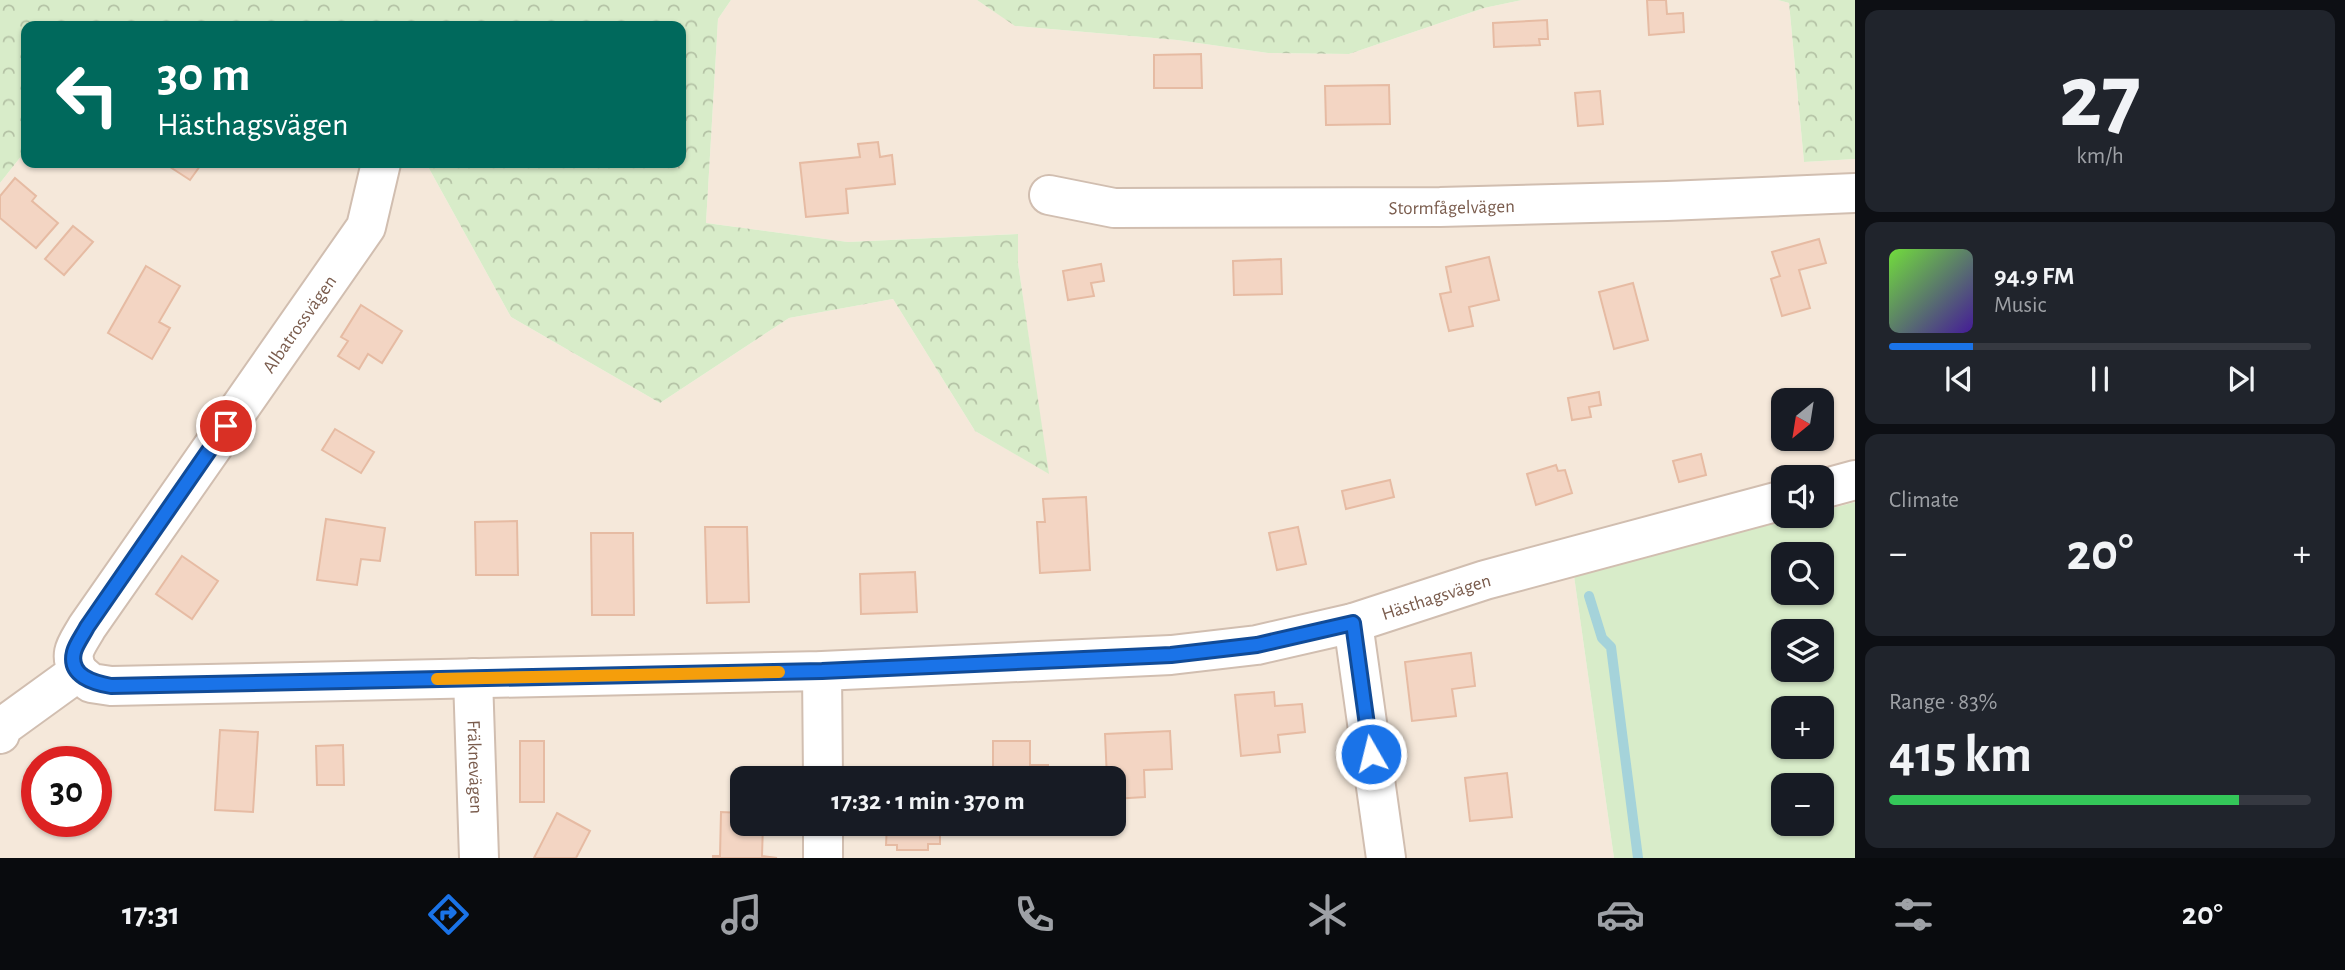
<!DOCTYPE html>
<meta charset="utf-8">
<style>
:root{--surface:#171b24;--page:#20242c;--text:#f1f3f6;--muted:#9ea1a6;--line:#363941;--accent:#1a73e8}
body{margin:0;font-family:"Alegreya Sans",sans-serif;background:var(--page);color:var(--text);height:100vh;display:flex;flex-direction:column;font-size:26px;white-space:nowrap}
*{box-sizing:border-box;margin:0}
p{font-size:23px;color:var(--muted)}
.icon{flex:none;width:38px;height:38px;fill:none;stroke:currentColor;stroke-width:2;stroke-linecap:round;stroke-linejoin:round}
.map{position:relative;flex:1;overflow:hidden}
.details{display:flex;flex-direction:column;gap:10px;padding:10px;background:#0d0f14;width:490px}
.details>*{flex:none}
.guide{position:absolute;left:21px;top:21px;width:665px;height:147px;border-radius:14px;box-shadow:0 2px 5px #0004;background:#00695c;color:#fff;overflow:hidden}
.needle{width:46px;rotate:210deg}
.tools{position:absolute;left:1771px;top:388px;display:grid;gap:14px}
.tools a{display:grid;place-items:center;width:63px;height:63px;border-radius:14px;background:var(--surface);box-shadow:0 2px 5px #0004;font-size:35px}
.speed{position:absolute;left:21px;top:746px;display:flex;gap:14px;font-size:35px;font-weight:700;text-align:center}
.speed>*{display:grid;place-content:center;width:91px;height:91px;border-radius:50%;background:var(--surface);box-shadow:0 2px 5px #0004;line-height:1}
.speed .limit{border:10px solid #d22;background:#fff;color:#111}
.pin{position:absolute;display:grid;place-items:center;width:60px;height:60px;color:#fff;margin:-30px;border:4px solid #fff;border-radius:50%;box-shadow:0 2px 7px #0007}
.me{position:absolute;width:77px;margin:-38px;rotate:352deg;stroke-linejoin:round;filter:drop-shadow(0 0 5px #0008)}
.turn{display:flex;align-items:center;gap:24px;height:147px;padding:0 21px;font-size:32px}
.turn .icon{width:91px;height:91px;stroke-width:2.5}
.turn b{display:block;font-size:49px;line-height:60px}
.big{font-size:52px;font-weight:700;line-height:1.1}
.details .tile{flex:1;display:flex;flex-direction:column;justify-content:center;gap:10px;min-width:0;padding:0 24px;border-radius:14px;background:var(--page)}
.details .dial{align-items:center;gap:0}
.dial b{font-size:91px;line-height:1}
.song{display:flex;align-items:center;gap:21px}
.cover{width:84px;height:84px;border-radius:10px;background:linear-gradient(135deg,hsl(100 70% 55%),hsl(260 70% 35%))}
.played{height:7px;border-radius:4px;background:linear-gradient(90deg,var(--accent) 20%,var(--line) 20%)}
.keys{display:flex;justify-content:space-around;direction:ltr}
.heat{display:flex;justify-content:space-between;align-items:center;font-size:38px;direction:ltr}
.charge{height:10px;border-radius:5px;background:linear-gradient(90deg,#34c759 83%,var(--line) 0)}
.trip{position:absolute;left:730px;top:766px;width:396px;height:70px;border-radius:14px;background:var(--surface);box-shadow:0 2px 5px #0004;font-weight:700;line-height:70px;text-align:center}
.dock{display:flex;height:112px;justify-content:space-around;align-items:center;background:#090b0e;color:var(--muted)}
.dock .icon{width:49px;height:49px}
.dock .on{color:var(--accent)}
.dock b{font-size:32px;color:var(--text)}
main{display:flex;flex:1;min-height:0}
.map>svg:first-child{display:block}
.residential{fill:#f5e8da;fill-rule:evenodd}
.grass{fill:#d8ecc9;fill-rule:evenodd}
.forest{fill:url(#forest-crowns)}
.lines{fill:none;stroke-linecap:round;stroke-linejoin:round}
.stream{stroke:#a5d3da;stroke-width:10}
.building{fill:#f3d5c3;stroke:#e6bba3;stroke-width:2}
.minor-casing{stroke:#d1beb0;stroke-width:42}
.minor{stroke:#fff;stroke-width:38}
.route-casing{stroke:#114b97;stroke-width:18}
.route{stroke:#1a73e8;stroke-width:12}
.slow{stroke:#f59e0b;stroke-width:12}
.labels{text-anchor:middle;stroke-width:5;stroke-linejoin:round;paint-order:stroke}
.street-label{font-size:19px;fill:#7a5c4d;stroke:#fffaf3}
</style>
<main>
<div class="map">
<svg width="1855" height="858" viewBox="0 0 1855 858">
<defs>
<pattern id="forest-crowns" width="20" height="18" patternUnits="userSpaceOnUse" patternTransform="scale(1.75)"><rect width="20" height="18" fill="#d8ecc9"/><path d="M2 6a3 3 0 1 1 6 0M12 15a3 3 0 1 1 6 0" fill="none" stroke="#b4c2a5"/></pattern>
</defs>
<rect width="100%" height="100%" fill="#fdf6ec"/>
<path class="residential" d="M731,0H977L1016,26L1177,40L1268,53L1349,54L1484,8L1522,0H1778L1789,3L1804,162L1855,159V502L1822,511V478H1783V516H1802L1574,576L1614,858H0V183L26,150V163H426L511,317L660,403L789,318L893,299L975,431L1048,473L1018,263L1017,234L848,242L706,223L718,19ZM1783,401H1822V439H1783ZM37,761H96V821H37ZM742,779H1113V824H742Z"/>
<path class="grass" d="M1855,502V858H1614L1574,576L1802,516H1822V511ZM1783,555H1822V593H1783ZM1783,632H1822V670H1783ZM1783,709H1822V747H1783ZM1783,786H1822V824H1783Z"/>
<g class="forest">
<path d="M0,0H731L718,19L706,223L848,242L1018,234V263L1049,474L975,431L893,299L789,318L660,403L511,317L426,163H681V26H26V150L0,183Z"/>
<path d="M977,0H1522L1484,8L1349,54L1268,53L1177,40L1015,26Z"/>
<path d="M1778,0H1855V159L1804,162L1789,3Z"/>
</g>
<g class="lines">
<path class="stream" d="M1589,596L1602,638L1611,647L1638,858"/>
</g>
<g class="building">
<path d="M1647,0H1666L1667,14L1683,13L1684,32L1649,35Z"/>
<path d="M1547,20L1548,39H1539L1540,45L1494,47L1493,23Z"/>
<path d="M1201,54L1202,88H1154V55Z"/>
<path d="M1389,85L1390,124L1326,125L1325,86Z"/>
<path d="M1600,91L1603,124L1578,126L1575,93Z"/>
<path d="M878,142L880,157L892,155L895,184L846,189L848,213L806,217L800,163L860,157L858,144Z"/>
<path d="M164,163H196L200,166L190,180Z"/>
<path d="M15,178L36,196L32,201L58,223L36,248L0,218V196Z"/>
<path d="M73,226L93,242L64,275L45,259Z"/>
<path d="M1819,239L1826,263L1799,270L1810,308L1782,316L1771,279L1780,276L1772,252Z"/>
<path d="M1489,257L1499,300L1469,307L1473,326L1449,331L1440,294L1451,292L1446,267Z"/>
<path d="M1281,259L1282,294L1234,295L1233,261Z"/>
<path d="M1101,264L1104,281L1091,283L1094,296L1068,300L1063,271Z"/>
<path d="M146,266L180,286L159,322L170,328L152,359L108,333Z"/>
<path d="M1633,283L1648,340L1614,349L1599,292Z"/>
<path d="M361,305L402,331L382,363L368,354L359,369L338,356L348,341L341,337Z"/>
<path d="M1599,392L1601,405L1589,407L1591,417L1572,420L1568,398Z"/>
<path d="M335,429L374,452L361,473L322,450Z"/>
<path d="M1701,454L1706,475L1679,482L1673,461Z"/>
<path d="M1556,465L1558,471L1565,470L1572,493L1536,505L1527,474Z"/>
<path d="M1390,480L1394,497L1346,509L1342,491Z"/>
<path d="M1086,497L1090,570L1040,573L1037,522H1045L1043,499Z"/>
<path d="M326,519L385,528L380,561L361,559L357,585L317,580Z"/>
<path d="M517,521L518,575H476L475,522Z"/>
<path d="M705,527H747L749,602L707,603Z"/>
<path d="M1298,527L1306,564L1277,570L1269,533Z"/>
<path d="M591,533H633L634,615H592Z"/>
<path d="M182,556L218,581L192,619L156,594Z"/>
<path d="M915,572L917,612L861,614L860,574Z"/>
<path d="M1471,653L1475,686L1452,689L1456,716L1412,721L1405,662Z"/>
<path d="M1274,692L1275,706L1302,704L1305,732L1278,735L1280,752L1241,756L1235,695Z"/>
<path d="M220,730L258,732L253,812L215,810Z"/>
<path d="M1170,731L1172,769L1144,770L1145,797L1113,799V779H1107L1105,734Z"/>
<rect x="520" y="741" width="24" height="61"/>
<path d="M993,741H1030V765H1048V779H993Z"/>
<path d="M343,745L344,785H317L316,746Z"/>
<path d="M1507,773L1512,817L1470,821L1465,778Z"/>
<path d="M721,812L742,813V824H763L762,856L777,858H713V856H720Z"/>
<path d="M557,813L590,831L576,858H534Z"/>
<path d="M887,824H940V844H928V850H897V845H886Z"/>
</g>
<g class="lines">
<defs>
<g id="minor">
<path id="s1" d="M1049,195L1114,208L1440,207L1667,201L1855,193"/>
<path d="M1822,489L1855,480"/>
<path d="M1353,623L1386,858"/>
<path d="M822,671L823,779"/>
<path id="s2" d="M78,672L91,683L111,686L822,671L1171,655L1257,645L1353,623L1485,580L1783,500"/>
<path id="s3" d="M473,678L479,858"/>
<path id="s4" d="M0,734L2,727L78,672C68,652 77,645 87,627L366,227L381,163"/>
<path d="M823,824V858"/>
</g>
</defs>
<use href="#minor" class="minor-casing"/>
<use href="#minor" class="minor"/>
</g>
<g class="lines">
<defs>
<path id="route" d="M226,426L87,627C83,635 76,644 74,652C68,676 94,683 111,686L822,671L1062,660L1171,655L1257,645L1353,623L1371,754"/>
</defs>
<use href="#route" class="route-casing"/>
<use href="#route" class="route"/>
<path class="slow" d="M437,679L779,672"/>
</g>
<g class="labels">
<g class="street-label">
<text dy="7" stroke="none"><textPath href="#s1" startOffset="404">Stormfågelvägen</textPath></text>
<text dy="7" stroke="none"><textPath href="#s4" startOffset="520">Albatrossvägen</textPath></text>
<text dy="7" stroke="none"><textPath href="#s2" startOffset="1370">Hästhagsvägen</textPath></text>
<text dy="7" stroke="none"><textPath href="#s3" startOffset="89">Fräknevägen</textPath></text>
</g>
</g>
</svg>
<div class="tools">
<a><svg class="needle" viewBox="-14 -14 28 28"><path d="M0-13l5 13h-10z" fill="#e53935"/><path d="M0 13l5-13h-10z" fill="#9ea1a6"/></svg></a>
<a><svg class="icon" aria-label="sound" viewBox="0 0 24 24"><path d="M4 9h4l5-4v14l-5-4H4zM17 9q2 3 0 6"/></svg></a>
<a><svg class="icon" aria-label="search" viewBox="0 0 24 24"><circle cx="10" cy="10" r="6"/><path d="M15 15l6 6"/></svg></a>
<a><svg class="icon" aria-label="layers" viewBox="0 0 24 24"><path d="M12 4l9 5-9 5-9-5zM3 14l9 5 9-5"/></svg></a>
<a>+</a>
<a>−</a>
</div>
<div class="speed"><div class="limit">30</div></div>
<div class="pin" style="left:226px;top:426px;background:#d93025"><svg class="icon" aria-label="arrive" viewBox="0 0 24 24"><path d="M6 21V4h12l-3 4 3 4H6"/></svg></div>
<svg class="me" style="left:1371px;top:754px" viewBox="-20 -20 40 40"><circle r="17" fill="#1a73e8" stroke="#fff" stroke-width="3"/><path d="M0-11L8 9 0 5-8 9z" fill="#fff"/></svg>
<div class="trip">17:32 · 1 min · 370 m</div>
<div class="guide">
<div class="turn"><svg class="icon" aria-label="left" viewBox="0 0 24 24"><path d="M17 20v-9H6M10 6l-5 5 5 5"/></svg><div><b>30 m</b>Hästhagsvägen</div></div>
</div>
</div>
<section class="details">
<div class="tile dial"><b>27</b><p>km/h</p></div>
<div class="tile">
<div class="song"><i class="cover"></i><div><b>94.9 FM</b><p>Music</p></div></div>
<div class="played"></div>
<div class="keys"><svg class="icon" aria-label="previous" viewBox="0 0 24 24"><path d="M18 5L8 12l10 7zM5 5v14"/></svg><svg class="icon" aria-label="pause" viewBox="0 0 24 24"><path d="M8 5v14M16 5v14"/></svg><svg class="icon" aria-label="next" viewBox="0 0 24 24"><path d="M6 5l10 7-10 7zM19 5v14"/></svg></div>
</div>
<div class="tile"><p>Climate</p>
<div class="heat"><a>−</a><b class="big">20°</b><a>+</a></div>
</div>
<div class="tile"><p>Range · 83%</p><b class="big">415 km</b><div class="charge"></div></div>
</section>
</main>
<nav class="dock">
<b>17:31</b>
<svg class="icon on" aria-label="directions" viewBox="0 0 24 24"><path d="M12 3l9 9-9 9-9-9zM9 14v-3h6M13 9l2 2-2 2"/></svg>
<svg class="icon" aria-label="music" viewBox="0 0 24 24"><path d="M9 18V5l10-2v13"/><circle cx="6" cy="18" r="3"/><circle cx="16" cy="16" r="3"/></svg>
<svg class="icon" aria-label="phone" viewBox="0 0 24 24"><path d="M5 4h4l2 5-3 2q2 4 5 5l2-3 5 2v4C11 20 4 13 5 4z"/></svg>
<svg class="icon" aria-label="climate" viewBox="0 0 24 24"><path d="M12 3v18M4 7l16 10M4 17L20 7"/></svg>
<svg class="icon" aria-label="car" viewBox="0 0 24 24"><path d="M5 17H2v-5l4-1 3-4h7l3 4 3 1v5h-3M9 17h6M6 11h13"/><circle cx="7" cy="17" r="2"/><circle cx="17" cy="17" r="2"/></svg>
<svg class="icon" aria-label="filters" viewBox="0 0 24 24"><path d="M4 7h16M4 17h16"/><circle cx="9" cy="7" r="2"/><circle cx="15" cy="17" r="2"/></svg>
<b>20°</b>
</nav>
